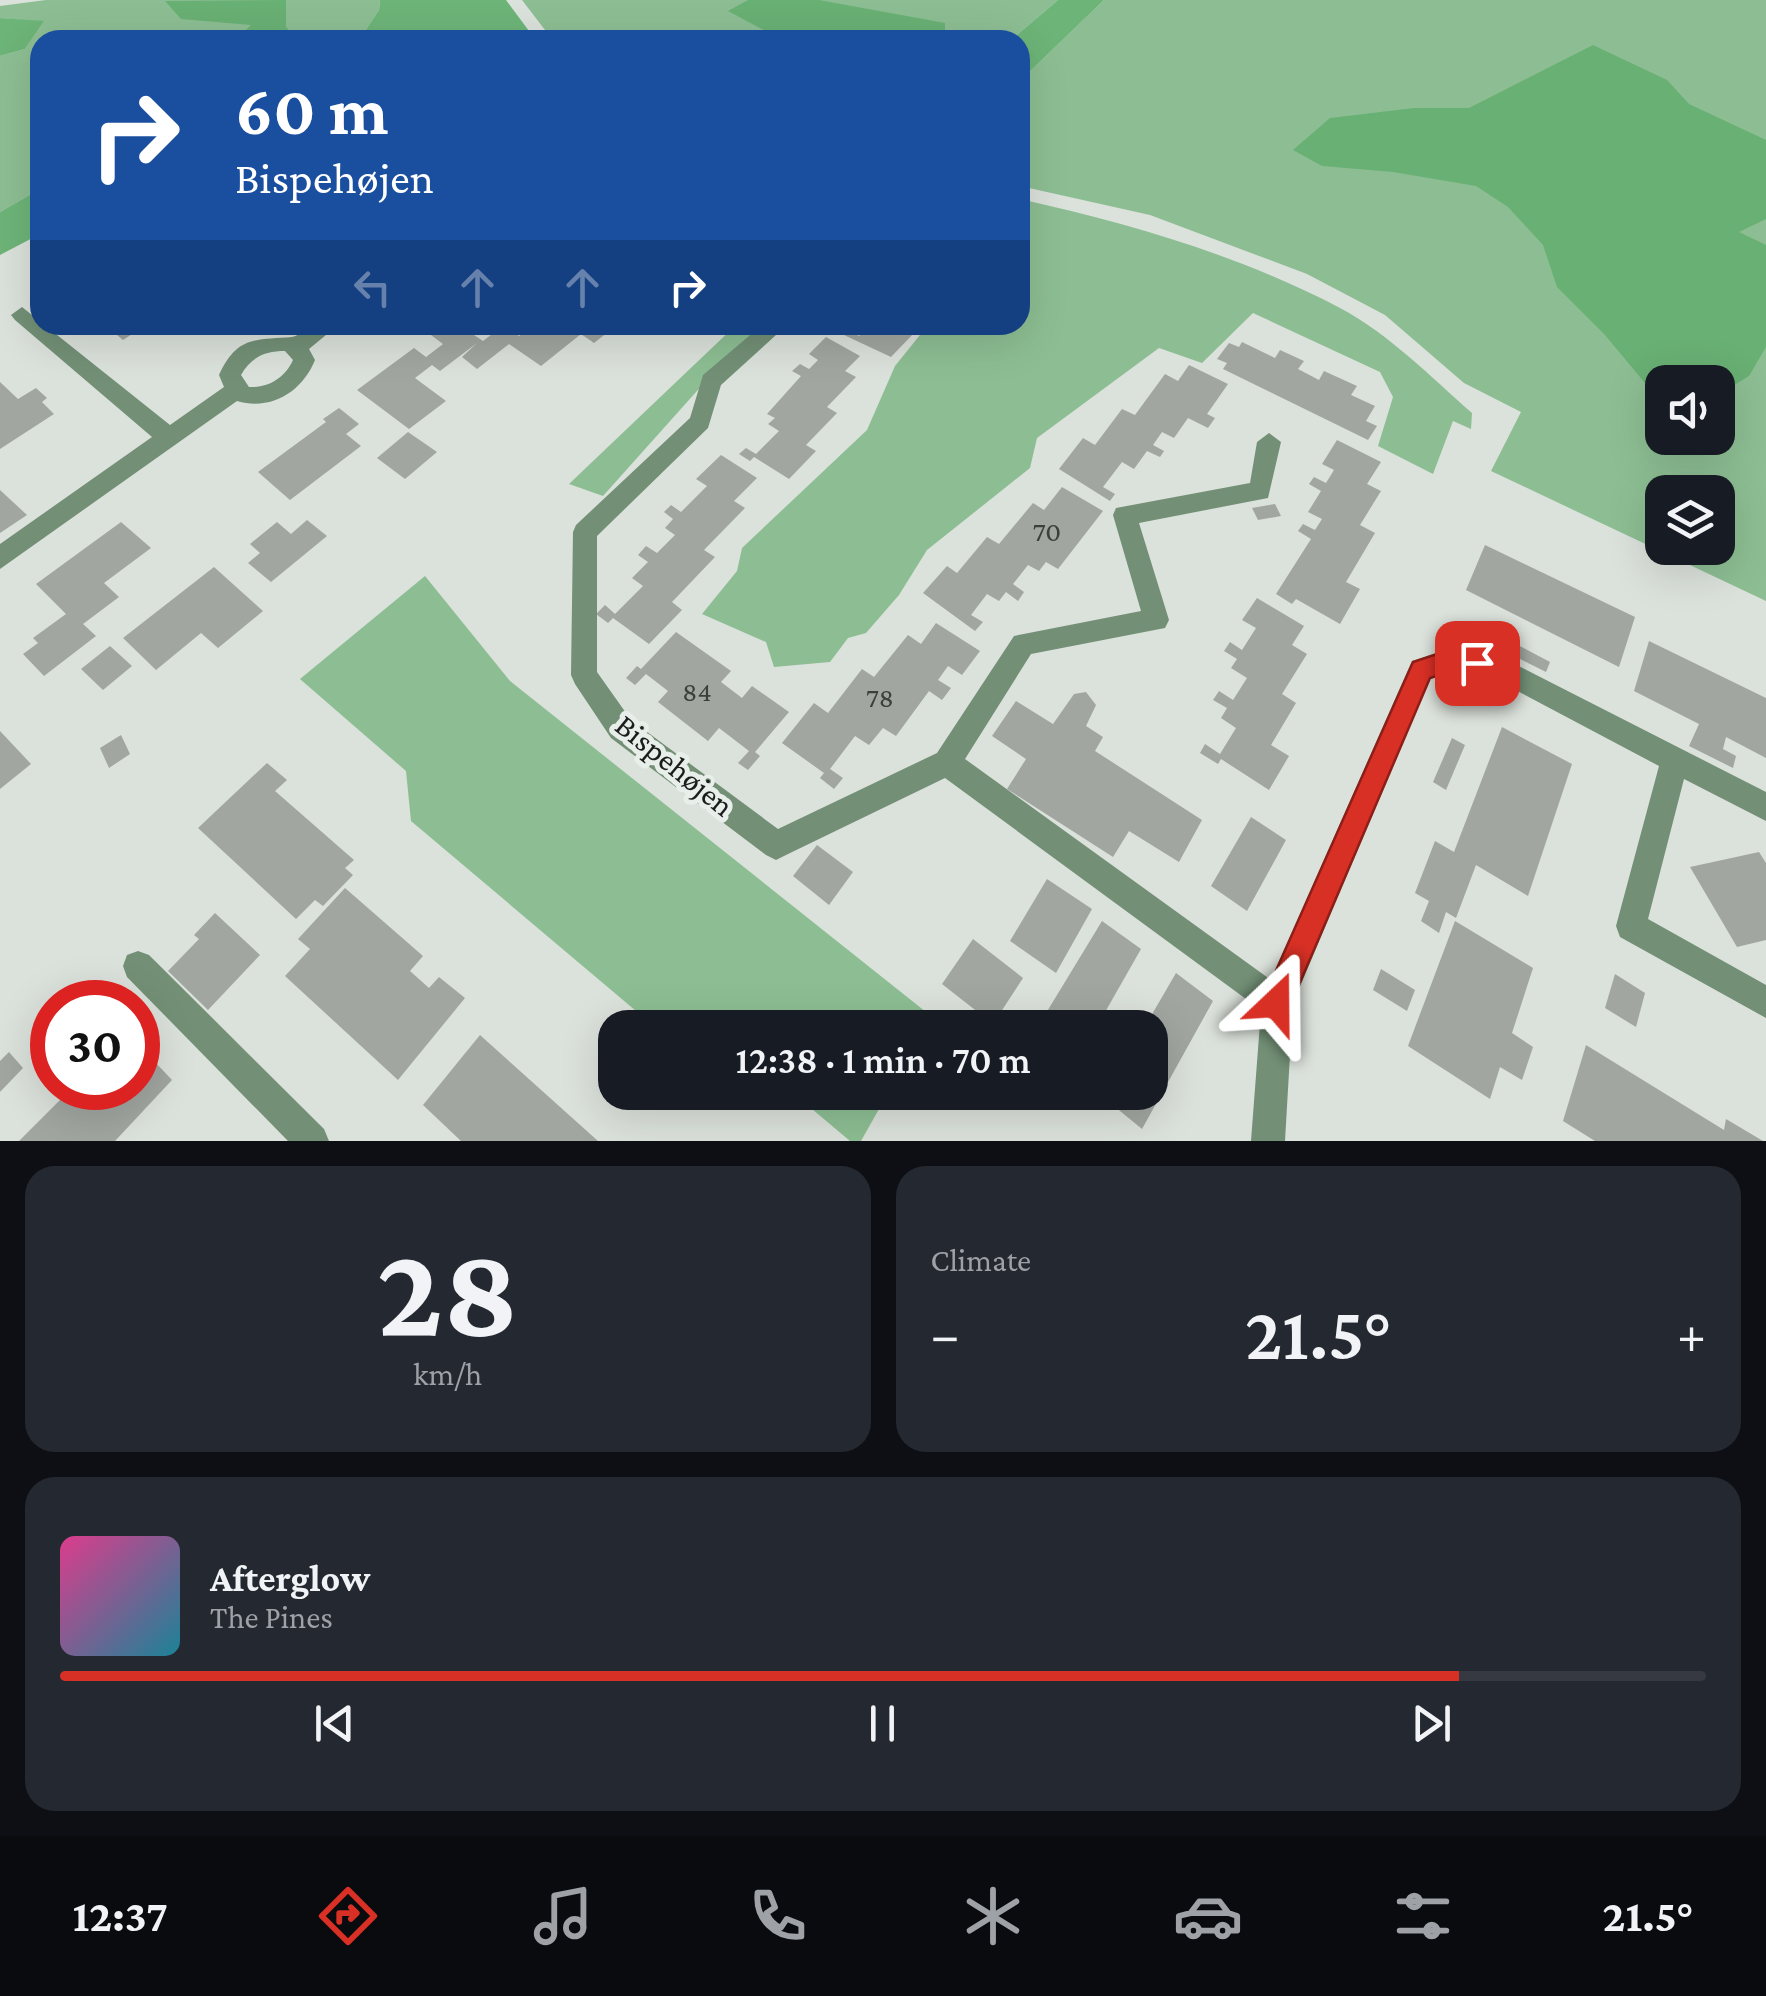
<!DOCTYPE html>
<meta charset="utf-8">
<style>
:root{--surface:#171b24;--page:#242831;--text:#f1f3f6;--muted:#9ea1a6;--line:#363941;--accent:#d93025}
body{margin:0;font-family:"Crimson Pro",serif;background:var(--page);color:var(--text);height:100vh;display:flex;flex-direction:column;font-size:38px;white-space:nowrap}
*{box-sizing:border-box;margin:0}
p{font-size:32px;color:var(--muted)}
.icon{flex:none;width:55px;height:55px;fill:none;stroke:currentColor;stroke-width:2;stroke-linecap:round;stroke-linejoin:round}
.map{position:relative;height:1141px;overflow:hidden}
.side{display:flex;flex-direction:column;gap:25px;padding:25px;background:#0d0f14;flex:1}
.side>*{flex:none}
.top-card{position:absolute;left:30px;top:30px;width:1000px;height:305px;border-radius:30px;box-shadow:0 10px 40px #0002;background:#1a4fa0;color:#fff;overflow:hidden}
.tools{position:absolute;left:1645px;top:365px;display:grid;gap:20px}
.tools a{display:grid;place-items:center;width:90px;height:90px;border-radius:20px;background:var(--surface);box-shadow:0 10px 40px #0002;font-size:50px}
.speed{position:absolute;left:30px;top:980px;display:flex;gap:20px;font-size:50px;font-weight:700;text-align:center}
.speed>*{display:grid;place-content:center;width:130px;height:130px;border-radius:50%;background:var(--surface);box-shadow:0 10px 40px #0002;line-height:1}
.speed .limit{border:15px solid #d22;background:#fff;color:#111}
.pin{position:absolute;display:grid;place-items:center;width:85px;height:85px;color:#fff;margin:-42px;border-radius:20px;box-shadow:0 5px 15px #0006}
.me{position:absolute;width:110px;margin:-55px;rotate:23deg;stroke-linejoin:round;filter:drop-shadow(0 0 8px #0008)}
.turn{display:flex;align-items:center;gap:35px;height:210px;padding:0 40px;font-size:45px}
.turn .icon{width:130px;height:130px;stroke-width:2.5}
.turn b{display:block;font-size:70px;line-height:85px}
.lanes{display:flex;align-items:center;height:95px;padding:0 40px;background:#0003;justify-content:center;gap:50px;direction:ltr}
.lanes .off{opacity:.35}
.big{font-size:75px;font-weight:600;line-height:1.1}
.side .tile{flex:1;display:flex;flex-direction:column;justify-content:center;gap:15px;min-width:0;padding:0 35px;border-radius:30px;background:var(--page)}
.side .dial{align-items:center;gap:0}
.dial b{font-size:130px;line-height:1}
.song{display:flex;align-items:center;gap:30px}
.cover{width:120px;height:120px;border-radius:15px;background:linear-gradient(135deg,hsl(330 70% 55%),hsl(190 70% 35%))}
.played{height:10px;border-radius:5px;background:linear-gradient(90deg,var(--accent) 85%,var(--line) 85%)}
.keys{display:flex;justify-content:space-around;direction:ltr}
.heat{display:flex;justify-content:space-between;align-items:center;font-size:55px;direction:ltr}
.side .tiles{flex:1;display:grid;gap:25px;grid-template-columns:1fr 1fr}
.tile:last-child{grid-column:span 2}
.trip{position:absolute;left:598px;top:1010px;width:570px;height:100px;border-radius:30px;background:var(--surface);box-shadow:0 10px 40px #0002;font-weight:600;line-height:100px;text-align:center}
.tabs{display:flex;height:160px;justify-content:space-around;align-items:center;background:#090b0e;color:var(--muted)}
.tabs .icon{width:70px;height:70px}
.tabs .active{color:var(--accent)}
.tabs b{font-size:45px;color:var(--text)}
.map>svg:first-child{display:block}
.green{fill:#8dbe93;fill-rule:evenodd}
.forest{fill:#6db478}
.water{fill:#69b074}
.building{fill:#a1a6a1}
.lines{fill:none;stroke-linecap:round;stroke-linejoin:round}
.street{fill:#739076;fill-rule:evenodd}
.route{fill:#d93025;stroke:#8d1f18;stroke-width:2.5}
.labels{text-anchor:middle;stroke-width:10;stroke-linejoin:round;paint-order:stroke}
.number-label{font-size:28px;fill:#3c3f3c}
.street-label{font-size:32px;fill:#1b1d1b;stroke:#e8eee9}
</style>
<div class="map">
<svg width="1766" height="1141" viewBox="0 0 1766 1141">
<rect width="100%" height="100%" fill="#dbe1db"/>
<g class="green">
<path d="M46,0H380L379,10L359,40H40V189L0,212V56L25,49L43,22L0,18V6Z"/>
<path d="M522,0H1058L1011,40H559L545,30Z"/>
<path d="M1104,0H1766V601L1491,471L1521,412L1464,383L1385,315L1307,274L1150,215L1020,186V81ZM1662,382H1718V438H1662ZM1662,492H1718V548H1662Z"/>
<path d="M1020,199C1131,224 1239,255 1340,308C1389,334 1431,377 1472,413L1471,429L1453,421L1433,474L1378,446L1393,397L1380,372L1253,313L1202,363L1159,348L1037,438L1030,468L927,550L899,595L866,633L848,638L830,662L774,667L766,642L702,614L737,571L742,548L867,430L895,366L928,325H1020Z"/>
<path d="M736,325H767L705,382L603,496L569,484Z"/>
<path d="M425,576L510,681L931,1016L925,1027H655L411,821L406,771L300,679Z"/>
<path d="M793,1093H888L861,1141H850Z"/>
</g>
<g class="forest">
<path d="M380,0H506L532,35L520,40H359L379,10Z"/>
<path d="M1058,0H1104L1020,81V40H1011Z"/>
<path d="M0,18L44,21L25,49L0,56Z"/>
<path d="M40,189V234L0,255V212Z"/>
</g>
<g class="water">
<path d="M286,0V27L298,40H236L251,25L181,19L165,1Z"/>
<path d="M748,0H819L945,23V40H782L728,11Z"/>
<path d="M1593,45L1667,80L1689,104L1766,140V219L1739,232L1766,245V347L1749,376L1718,395V382H1662V391L1645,383L1605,335L1557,287L1543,245L1508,207L1476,186L1393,172L1322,166L1293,150L1330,118L1414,108H1469Z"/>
</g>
<g class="building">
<path d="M105,325H146L123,340Z"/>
<path d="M445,325H459L483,341L504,325L519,336L533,325H617L594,343L581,334L541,366L509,344L477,369L462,357L477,343L440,371L432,365L415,378L446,401L409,429L357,390L414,348L426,357L443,344L431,335Z"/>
<path d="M870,325H906L914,333L891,357L844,335L849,330L859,336Z"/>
<path d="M826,337L860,356L845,371L856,377L827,407L837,413L806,445L816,451L789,479L754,457L750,461L739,454L746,448L756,454L779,431L768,424L775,418L767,414L801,376L792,371L800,364L809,369L818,360L809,354Z"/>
<path d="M1242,342L1275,358L1280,350L1304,361L1298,369L1319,380L1324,371L1357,386L1351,395L1375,406L1366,421L1377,426L1368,440L1223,369L1227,363L1217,359L1229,343L1239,347Z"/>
<path d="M1189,365L1228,384L1207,414L1215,418L1208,428L1188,418L1174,438L1162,432L1153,445L1164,451L1160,457L1147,451L1134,469L1122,462L1103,487L1115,494L1110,501L1059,469L1083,438L1095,445L1122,409L1135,415L1165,374L1178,381Z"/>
<path d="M0,382L18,399L36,388L47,398L42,402L54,414L0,449Z"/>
<path d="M339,408L359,424L346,434L361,446L290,500L258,472L326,422L323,419Z"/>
<path d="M408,432L437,452L405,479L377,458Z"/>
<path d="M1337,440L1381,462L1367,484L1381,491L1360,525L1375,533L1346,582L1360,589L1340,624L1296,599L1292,604L1276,594L1311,539L1298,531L1303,524L1315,530L1322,519L1308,512L1321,491L1309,484L1314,477L1326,483L1334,470L1322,464Z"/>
<path d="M721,455L757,478L734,501L745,508L704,550L715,557L672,602L682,610L649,644L613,618L608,623L596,614L605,605L615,614L643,586L632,578L648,562L638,555L646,546L657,553L675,535L665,528L673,519L664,512L671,505L681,512L707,486L696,479Z"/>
<path d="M1062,487L1103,511L1058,569L1046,562L1039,571L1028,565L1013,584L1024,592L1018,601L1006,592L999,601L987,594L971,615L983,622L975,631L923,593L947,566L957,573L987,537L999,544L1033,503L1044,510Z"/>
<path d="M0,490L27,515L0,533Z"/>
<path d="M1275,504L1281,516L1258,520L1252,508Z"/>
<path d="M307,520L327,536L271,582L248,563L260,553L250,544L277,522L291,534Z"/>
<path d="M121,522L151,548L104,583L119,597L83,624L96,636L44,676L23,654L38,643L33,638L66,614L36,584Z"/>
<path d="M1485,545L1635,617L1619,667L1466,590Z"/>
<path d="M214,567L263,611L218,648L201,633L156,670L123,638Z"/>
<path d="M1257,598L1304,626L1292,645L1307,654L1282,694L1296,703L1271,745L1289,756L1269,790L1221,759L1218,764L1200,753L1205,744L1220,754L1236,728L1221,718L1227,708L1213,700L1219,691L1233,700L1247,678L1231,668L1237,659L1224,651L1230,642L1242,650L1256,628L1242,620Z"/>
<path d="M936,623L980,651L962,675L948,666L938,680L951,688L942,700L929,691L896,736L883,728L869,745L855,736L830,769L843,778L834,789L820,778L824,773L782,743L814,703L828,713L862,669L874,677L908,635L921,644Z"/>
<path d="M676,632L731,671L721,682L742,698L752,686L789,712L755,752L760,756L748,770L738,763L749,751L719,728L708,741L658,702L668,691L646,674L635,685L626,678L637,666L641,669Z"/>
<path d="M1649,641L1766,698V758L1726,737L1723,749L1736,756L1733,768L1689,746L1699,724L1634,691Z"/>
<path d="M1512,642L1550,662L1546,672L1508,653Z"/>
<path d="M110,646L132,666L103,690L81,669Z"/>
<path d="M1086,692L1096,705L1086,726L1103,737L1095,751L1202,820L1179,862L1129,831L1113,857L1007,789L1026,759L992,736L1016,701L1053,724L1074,694Z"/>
<path d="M1502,727L1572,764L1528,896L1476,865L1456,918L1446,912L1439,933L1421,921L1429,901L1415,893L1435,841L1454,852Z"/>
<path d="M0,731L31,764L0,789Z"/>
<path d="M121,735L130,754L109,768L100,748Z"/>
<path d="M1452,738L1465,745L1446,790L1433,782Z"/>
<path d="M267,763L287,780L275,791L354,860L345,868L353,875L323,906L315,900L296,919L198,828Z"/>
<path d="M1251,817L1286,840L1247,911L1211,886Z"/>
<path d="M817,845L853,872L829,905L793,876Z"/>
<path d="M1759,852L1766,863V940L1737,947L1690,867Z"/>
<path d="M1047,879L1092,909L1056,973L1010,941Z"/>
<path d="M345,888L423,956L410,971L429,988L439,977L465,998L398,1080L285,976L310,949L298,939Z"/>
<path d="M215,913L260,955L208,1010L168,971L199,939L194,935Z"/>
<path d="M1102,921L1141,949L1096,1028H1037Z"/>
<path d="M1455,921L1533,968L1512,1033L1533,1047L1522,1080L1500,1067L1490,1099L1408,1046Z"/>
<path d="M973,939L1023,978L993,1024L942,984Z"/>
<path d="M1381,969L1415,990L1407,1011L1373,990Z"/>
<path d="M1176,973L1213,1001L1142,1129L1103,1097L1106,1092H1150V1028H1144Z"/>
<path d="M1615,974L1645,993L1636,1027L1605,1008Z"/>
<path d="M480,1035L598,1141H461L423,1105Z"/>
<path d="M138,1044L172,1080L115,1141H19L72,1088H138Z"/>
<path d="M1586,1045L1724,1130L1726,1119L1763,1141H1595L1563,1121Z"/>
<path d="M9,1052L23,1068L0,1092V1061Z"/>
</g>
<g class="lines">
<g class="street">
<path d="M22,307L170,425L224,387L219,375C237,336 255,340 292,337C300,336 305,327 313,325C320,323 330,325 338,325L309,349L315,360C302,392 271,411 237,401L0,569V544L152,437L15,320L11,315ZM285,351L293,360C285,378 268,388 249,387L241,375C251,357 265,351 285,351Z"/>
<path d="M762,325H787L721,385L708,428L597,536V672L631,720L778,829L937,753L1014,636L1141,611L1113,515L1116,508L1250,483L1257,442L1269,433L1281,442L1268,498L1139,523L1169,620L1165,628L1031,654L965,759L1271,980L1412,661L1455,647L1499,656L1766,792V821L1684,779L1648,919L1766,985V1018L1620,937L1616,926L1659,766L1495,679L1455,671L1430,679L1293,1003L1285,1141H1251L1261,1010L945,778L786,855L776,860L766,855L611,738L575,684L571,675L573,532L576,525L690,418L703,375Z"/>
<path d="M138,951L149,955L324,1129L329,1141H288L127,977L123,966L127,955Z"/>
</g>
</g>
<path class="route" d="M1455,648L1485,655L1489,663L1485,671L1477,674L1455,670L1430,678L1287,1013L1276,1017L1266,1013L1262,1003L1266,993L1413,662Z"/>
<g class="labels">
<g class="number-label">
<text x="1047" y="541">70</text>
<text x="697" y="701">84</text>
<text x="880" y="707">78</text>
</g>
<g class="street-label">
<text transform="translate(675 765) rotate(39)" y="11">Bispehøjen</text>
</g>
</g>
</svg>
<div class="tools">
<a><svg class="icon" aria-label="sound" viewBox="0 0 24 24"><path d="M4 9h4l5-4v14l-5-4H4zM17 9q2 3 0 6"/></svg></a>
<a><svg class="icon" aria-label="layers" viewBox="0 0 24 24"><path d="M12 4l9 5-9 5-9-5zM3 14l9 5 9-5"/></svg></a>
</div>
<div class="speed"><div class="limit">30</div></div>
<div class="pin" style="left:1477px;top:663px;background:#d93025"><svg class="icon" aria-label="arrive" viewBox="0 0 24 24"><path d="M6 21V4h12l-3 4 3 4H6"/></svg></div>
<svg class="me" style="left:1276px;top:1003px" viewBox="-20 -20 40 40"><path d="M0-17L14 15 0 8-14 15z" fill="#d93025" stroke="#fff" stroke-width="4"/></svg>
<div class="trip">12:38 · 1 min · 70 m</div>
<div class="top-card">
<div class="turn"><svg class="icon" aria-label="right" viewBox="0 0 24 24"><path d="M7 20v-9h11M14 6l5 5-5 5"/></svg><div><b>60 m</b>Bispehøjen</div></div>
<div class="lanes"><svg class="icon off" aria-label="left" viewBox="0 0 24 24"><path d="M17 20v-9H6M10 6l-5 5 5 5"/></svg><svg class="icon off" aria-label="ahead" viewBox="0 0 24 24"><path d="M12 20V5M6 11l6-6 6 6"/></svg><svg class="icon off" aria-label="ahead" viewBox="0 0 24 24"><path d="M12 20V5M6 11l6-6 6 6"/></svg><svg class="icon" aria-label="right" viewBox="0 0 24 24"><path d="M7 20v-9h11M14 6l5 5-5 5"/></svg></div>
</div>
</div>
<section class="side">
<div class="tiles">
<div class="tile dial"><b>28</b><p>km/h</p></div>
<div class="tile"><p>Climate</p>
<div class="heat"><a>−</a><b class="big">21.5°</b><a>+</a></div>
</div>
<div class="tile">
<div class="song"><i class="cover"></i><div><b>Afterglow</b><p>The Pines</p></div></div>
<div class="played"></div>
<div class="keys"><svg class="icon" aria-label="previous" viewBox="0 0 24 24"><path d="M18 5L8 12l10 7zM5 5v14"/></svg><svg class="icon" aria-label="pause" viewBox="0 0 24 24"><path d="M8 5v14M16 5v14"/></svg><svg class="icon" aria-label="next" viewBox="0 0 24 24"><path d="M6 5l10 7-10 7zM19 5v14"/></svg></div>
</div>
</div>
</section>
<nav class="tabs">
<b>12:37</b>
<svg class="icon active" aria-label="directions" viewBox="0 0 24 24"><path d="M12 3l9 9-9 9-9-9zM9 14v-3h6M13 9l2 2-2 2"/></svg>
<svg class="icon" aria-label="music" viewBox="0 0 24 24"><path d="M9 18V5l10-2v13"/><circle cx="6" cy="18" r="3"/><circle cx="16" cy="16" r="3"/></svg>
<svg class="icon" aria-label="phone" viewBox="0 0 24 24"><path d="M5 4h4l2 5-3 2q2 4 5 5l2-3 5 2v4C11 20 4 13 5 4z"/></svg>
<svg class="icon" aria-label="climate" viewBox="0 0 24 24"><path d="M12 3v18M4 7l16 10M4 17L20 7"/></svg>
<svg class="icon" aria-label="car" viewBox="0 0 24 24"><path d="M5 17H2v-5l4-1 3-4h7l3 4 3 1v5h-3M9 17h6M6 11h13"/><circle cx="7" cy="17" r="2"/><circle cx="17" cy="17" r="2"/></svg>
<svg class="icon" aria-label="filters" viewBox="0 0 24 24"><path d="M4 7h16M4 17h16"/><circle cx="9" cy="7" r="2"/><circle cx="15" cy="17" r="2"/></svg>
<b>21.5°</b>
</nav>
